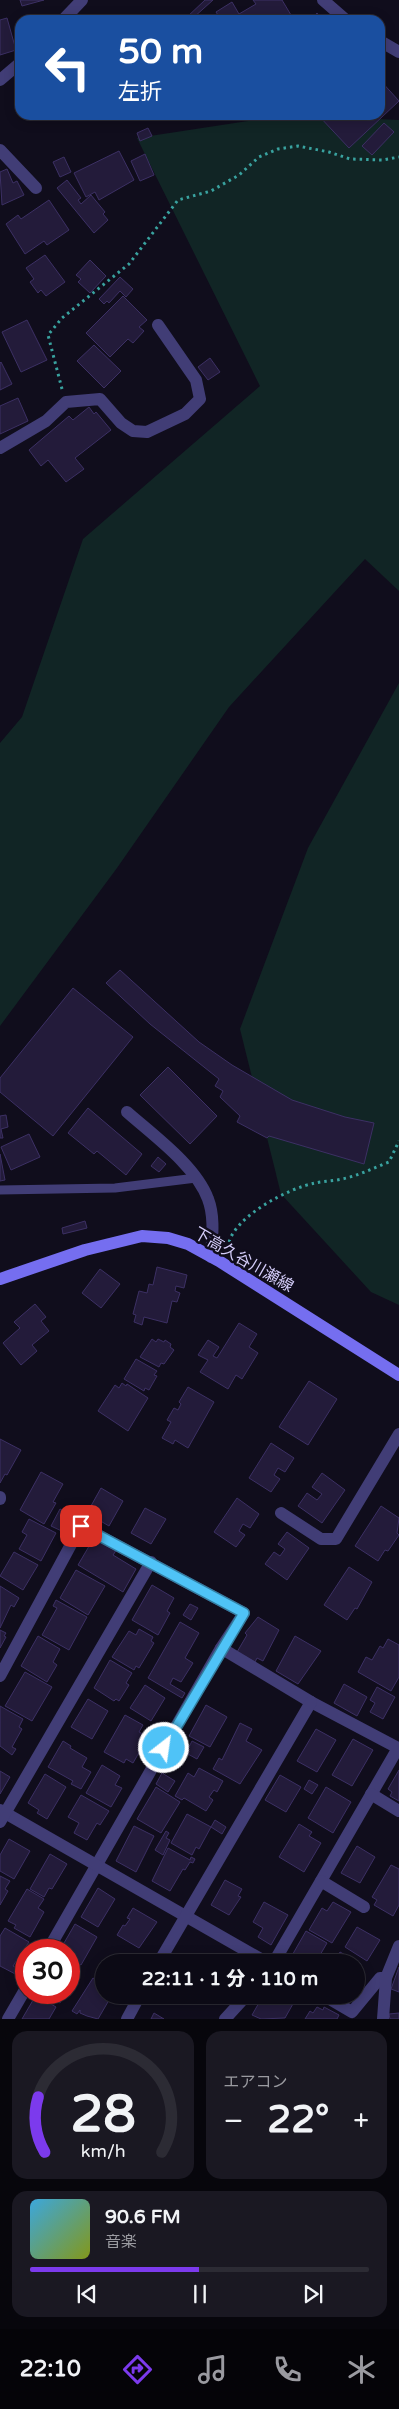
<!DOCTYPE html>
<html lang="ja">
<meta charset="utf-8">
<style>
:root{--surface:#0c0a15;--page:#1a1822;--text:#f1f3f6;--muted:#9a9aa0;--line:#2c2b34;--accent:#7c3aed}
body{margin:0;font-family:"Varela Round","Noto Sans JP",sans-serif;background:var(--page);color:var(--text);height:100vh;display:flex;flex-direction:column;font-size:19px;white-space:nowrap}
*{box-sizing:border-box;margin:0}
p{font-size:16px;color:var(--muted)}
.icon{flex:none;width:28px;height:28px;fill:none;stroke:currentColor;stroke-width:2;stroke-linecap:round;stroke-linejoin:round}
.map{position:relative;height:2019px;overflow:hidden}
.drawer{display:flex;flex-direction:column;gap:12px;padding:12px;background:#07060c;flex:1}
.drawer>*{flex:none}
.guide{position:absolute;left:15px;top:15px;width:370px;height:105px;border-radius:15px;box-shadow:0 2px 12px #0003,0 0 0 1px var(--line);background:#1a4fa0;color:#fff;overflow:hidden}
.speed{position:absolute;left:15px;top:1939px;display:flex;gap:10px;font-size:25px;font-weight:700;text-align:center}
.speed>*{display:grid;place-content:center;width:65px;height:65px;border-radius:50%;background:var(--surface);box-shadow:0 2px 12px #0003,0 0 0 1px var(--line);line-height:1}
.speed .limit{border:8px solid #d22;background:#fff;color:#111}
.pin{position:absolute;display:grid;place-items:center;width:42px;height:42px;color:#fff;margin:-21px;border-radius:10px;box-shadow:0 2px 8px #0006}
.me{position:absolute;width:55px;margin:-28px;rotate:30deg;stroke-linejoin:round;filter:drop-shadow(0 0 4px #0008)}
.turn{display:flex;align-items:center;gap:18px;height:105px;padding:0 20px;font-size:22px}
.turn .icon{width:65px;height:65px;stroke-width:2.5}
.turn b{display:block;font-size:35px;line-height:42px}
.big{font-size:38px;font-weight:800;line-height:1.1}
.drawer .card{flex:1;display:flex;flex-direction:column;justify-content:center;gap:8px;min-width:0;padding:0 18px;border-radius:15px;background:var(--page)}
.drawer .dial{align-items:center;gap:0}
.dial svg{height:130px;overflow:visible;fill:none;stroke:var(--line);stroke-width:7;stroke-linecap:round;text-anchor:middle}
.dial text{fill:var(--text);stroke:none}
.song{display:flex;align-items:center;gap:15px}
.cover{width:60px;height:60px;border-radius:8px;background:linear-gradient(135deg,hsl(200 70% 55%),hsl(70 70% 35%))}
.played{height:5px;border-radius:2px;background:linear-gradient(90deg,var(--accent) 50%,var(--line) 50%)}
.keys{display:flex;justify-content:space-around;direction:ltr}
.heat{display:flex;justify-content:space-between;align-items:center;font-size:28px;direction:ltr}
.drawer .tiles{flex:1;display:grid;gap:12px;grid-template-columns:1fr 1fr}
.card:last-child{grid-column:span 2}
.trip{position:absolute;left:95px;top:1954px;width:270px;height:50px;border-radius:25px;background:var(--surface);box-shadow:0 2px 12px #0003,0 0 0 1px var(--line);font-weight:800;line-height:50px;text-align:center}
.dock{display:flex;height:80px;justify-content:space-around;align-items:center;background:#050408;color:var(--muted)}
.dock .icon{width:35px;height:35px}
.dock .on{color:var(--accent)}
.dock b{font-size:22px;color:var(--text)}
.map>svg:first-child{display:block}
.green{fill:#112525}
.building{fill:#231b3a;stroke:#3c3064}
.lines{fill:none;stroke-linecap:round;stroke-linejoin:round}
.path{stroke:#39a29f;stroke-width:3;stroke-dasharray:2.5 4;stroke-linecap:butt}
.lane{stroke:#413d76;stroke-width:9}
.street{stroke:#413d76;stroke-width:12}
.secondary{stroke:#756ef0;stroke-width:12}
.route-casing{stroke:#337fa1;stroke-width:12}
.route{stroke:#4fc3f7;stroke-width:9}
.labels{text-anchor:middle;stroke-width:5;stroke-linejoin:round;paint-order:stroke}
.street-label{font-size:16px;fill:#d4cdfa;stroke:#100d1c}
</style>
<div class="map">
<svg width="399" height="2019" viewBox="0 0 399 2019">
<rect width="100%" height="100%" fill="#100d1c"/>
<g class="green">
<path d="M287,115L399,120V591L365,559L229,707L117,868L0,1026V743L22,717L83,539L260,386L137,138Z"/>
<path d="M399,683V1305L371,1292L281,1194L240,1029L308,848Z"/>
</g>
<g class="building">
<path d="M20,0H44L22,6Z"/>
<path d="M205,0H213L193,18L194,20H187L186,18Z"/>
<path d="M253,0H282L291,15L283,20H221L216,12L232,2L239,14L256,4Z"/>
<path d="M317,13L323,20H310Z"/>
<path d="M7,18L16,50L0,55V20Z"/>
<path d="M380,80L399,101L349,148L318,115H380Z"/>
<path d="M384,123L394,132L372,155L362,146Z"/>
<path d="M148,128L152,136L140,141L137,133Z"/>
<path d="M119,151L134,180L99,200L95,192L86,197L74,173Z"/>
<path d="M145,154L154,175L140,181L131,161Z"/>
<path d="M64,157L71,172L60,177L53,162Z"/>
<path d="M7,169L13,183L17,181L24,195L2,205L0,172Z"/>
<path d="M67,180L81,198L78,200L81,204L91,195L105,212L103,214L108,220L94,233L57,188Z"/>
<path d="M49,200L69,230L47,245L44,241L25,254L6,224L18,215L21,219Z"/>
<path d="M45,255L65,282L46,296L41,290L38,293L30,282L34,279L26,268Z"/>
<path d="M90,260L106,276L90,293L78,282L81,279L76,275Z"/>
<path d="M120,277L133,289L126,297L120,291L109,303L107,301L104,304L99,299Z"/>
<path d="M123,296L147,320L139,327L144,331L133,343L128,339L110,357L86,333Z"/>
<path d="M27,320L47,360L21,372L2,332Z"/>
<path d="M94,345L121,371L104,388L77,361Z"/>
<path d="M210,358L220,372L208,380L198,367Z"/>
<path d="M1,362L12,384L0,390V363Z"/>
<path d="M18,398L28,421L0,434V406Z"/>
<path d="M89,407L94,414L96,412L111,430L75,458L84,469L66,482L48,460L41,466L29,450L69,416L73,420Z"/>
<path d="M120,970L199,1042L232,1065L292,1100L345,1117L374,1123L364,1164L269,1136L267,1138L237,1122L240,1116L220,1097L223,1091L215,1086L219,1079L150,1024L106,983Z"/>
<path d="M73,988L133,1037L53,1136L0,1092V1078Z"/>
<path d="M168,1067L217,1116L190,1144L140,1095Z"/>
<path d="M88,1108L142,1154L126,1175L97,1151L94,1154L68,1133Z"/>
<path d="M6,1115L8,1127L1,1129L3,1138H0V1116Z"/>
<path d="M29,1134L40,1157L11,1170L1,1147Z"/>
<path d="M0,1154L5,1180L0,1181Z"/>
<path d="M158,1157L166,1164L159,1172L151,1166Z"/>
<path d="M85,1221L87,1228L63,1234L62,1228Z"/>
<path d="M157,1267L187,1275L184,1288L176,1286L175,1291L180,1293L177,1302L172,1301L167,1323L144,1317L142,1325L134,1322L136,1315L133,1314L139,1291L147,1293L149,1284L153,1285Z"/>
<path d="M100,1269L120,1284L101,1308L82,1293Z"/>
<path d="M35,1304L46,1317L41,1321L49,1331L32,1345L37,1351L21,1365L3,1343L20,1328L14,1322Z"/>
<path d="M239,1323L257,1334L249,1347L258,1353L242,1379L236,1375L228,1389L200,1372L208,1360L198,1355L208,1340L219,1347L213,1356L217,1358Z"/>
<path d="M152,1339L156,1342L158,1339L164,1342L165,1340L171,1344L170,1347L174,1350L164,1364L161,1363L159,1367L140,1357Z"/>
<path d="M136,1359L157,1371L154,1375L157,1376L149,1390L145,1388L144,1391L124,1379Z"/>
<path d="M309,1381L337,1399L308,1445L279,1427Z"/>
<path d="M122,1383L126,1386L127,1384L148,1398L128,1431L98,1411L115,1385L119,1388Z"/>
<path d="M188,1387L214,1402L188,1448L175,1440L173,1444L162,1438L171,1422L167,1420L174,1408L178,1410L181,1404L179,1402Z"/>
<path d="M0,1439L21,1450L7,1475L5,1474L0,1483Z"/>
<path d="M271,1443L294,1458L285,1472L278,1468L274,1475L280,1479L271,1492L249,1478Z"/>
<path d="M41,1472L63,1484L53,1502L56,1503L44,1524L20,1510Z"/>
<path d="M322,1473L345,1490L322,1523L298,1506L307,1493L317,1500L322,1494L312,1487Z"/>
<path d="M101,1488L123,1501L109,1526L87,1513Z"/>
<path d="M237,1498L259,1514L250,1528L243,1524L239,1531L245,1535L236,1547L214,1532Z"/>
<path d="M381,1506L399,1518L397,1533L399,1535L388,1551L385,1550L378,1561L355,1546Z"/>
<path d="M145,1508L166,1519L151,1544L131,1533Z"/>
<path d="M60,1509L77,1517L68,1534L51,1526Z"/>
<path d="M29,1519L56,1533L41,1561L19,1549L27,1535L22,1532Z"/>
<path d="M287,1532L309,1548L287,1580L265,1564L274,1552L280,1556L285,1549L278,1544Z"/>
<path d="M95,1536L117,1549L113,1555L136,1569L123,1592L78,1565Z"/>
<path d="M14,1552L38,1565L23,1590L0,1576Z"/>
<path d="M349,1567L372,1582L357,1609L355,1608L347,1620L324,1605Z"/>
<path d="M76,1570L105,1586L88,1615L60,1598Z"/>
<path d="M152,1585L174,1598L167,1611L170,1613L158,1635L132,1620Z"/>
<path d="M0,1586L19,1598L14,1607L11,1605L0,1628Z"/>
<path d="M56,1600L87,1617L69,1650L42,1635L57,1608L53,1606Z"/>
<path d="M190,1604L198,1608L191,1620L183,1615Z"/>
<path d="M258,1617L279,1630L263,1661L257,1658L255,1662L237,1652L247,1635L245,1633Z"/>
<path d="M180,1622L199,1633L185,1658L193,1663L181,1682L173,1678L170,1684L185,1693L182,1698L148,1678Z"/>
<path d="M139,1629L153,1637L151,1641L154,1643L139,1668L136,1666L134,1670L112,1657L129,1631L136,1635Z"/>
<path d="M0,1630L6,1633L4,1636L6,1637L0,1648Z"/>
<path d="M38,1636L60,1649L53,1662L57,1665L47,1682L21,1666Z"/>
<path d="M295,1636L321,1651L298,1684L276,1671Z"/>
<path d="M388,1639L399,1645V1677L391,1691L358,1672L366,1657L372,1660L380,1646L383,1648Z"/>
<path d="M110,1660L132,1673L126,1683L129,1685L119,1701L116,1699L114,1701L94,1688Z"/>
<path d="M25,1672L52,1687L32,1721L5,1706Z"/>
<path d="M344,1684L367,1697L357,1716L334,1703Z"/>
<path d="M145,1685L165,1698L151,1721L130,1708Z"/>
<path d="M377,1687L395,1697L383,1719L370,1712L375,1703L370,1700Z"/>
<path d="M88,1699L108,1711L92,1739L71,1727Z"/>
<path d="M206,1705L227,1717L210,1747L189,1736Z"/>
<path d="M0,1706L23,1719L19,1727L22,1729L12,1747L16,1749L12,1755L0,1746Z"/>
<path d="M125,1715L143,1725L139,1732L148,1737L133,1763L126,1759L124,1763L104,1752Z"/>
<path d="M240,1723L252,1729L246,1741L262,1750L240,1784L213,1769L219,1758L222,1760Z"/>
<path d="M316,1729L336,1740L317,1772L297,1761Z"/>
<path d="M353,1739L373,1750L352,1786L332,1775Z"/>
<path d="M63,1741L71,1746L70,1748L87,1758L82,1767L91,1772L81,1789L71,1784L73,1781L48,1767Z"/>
<path d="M192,1741L204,1747L197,1759L186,1753Z"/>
<path d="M102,1765L120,1776L115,1785L122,1788L111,1807L86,1793Z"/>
<path d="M199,1768L223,1781L217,1792L214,1790L209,1797L213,1800L206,1811L184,1798L182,1800L175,1796L188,1773L194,1777Z"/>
<path d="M399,1770V1801L390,1796L392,1792L388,1789Z"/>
<path d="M0,1771L10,1777L0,1794Z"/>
<path d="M162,1773L175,1781L168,1792L156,1784Z"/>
<path d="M45,1774L66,1787L47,1819L37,1813L39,1810L28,1803Z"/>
<path d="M280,1775L301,1787L286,1812L265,1800Z"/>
<path d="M309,1780L318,1785L312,1794L304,1789Z"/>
<path d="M156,1787L180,1802L161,1833L137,1819Z"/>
<path d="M326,1787L351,1802L333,1833L308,1818Z"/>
<path d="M81,1795L109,1811L100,1825L97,1823L87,1840L74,1833L79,1823L68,1817Z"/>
<path d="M187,1814L211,1827L215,1820L226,1827L222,1834L211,1827L199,1849L196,1847L192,1855L171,1843Z"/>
<path d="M299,1824L312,1832L309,1836L321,1843L304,1872L279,1857Z"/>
<path d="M134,1826L154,1836L136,1872L116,1861Z"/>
<path d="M166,1831L169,1833L166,1838L170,1840L163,1855L155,1850Z"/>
<path d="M9,1839L30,1851L14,1879L0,1871V1855Z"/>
<path d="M357,1846L375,1857L360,1883L341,1873Z"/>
<path d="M168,1848L190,1860L191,1857L195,1859L193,1863L190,1862L185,1870L183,1869L170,1891L152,1881Z"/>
<path d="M50,1854L67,1864L52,1889L49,1888L44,1897L30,1889Z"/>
<path d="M391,1865L399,1869V1905L393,1916L374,1905L377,1900L372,1897Z"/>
<path d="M0,1876L10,1881L5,1889L8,1891L0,1905Z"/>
<path d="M225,1880L242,1889L238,1896L241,1897L229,1915L211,1905Z"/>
<path d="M98,1888L115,1899L98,1927L81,1917Z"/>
<path d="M27,1889L44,1899L38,1908L44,1912L30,1937L14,1928L16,1925L8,1921Z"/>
<path d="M264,1902L288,1915L271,1945L258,1937L263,1928L253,1922Z"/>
<path d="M333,1902L351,1912L332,1943L309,1930L322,1908L327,1911Z"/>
<path d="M133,1908L157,1922L139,1948L117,1935L123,1925L125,1926L130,1919L127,1918Z"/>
<path d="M75,1924L97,1937L81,1965L69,1957V1950H60Z"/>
<path d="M357,1927L380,1940L367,1961L345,1947Z"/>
<path d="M5,1928L29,1942L13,1966L24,1972L21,1977L0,1966V1936Z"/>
<path d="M306,1931L327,1943L316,1962H296L290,1959Z"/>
<path d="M340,1952L361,1964L356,1973V1962H334Z"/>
<path d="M69,1963L80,1970L69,1988Z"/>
<path d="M399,1967V1992L391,1989Z"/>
<path d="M93,1978L104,1984V1995H112L98,2019L87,2016L80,2013V2010L77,2014L72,2011Z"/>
<path d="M44,1992H66L60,2003Z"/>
<path d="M36,1995L56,2007L49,2019H22Z"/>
<path d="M271,1995H298L285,2018L261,2019L252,2015L260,2001L263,2003L267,1996L270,1998Z"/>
<path d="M317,2007L323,2010L324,2007L339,2015L337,2019H305L310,2011L313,2013Z"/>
<path d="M154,2013L164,2019H151Z"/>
<path d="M399,2013V2019H390L389,2014Z"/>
</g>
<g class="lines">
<g class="path">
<path d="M62,389L48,335L62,318L129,264L178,200L211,191L239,175L259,157L278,149L298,146L329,152L350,159L383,160L399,157"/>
<path d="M229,1242C237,1215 289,1188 315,1183C324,1181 333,1181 342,1179C358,1176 373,1168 389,1162L399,1141"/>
</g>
<path class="lane" d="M0,1190L115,1188L196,1178"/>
<g class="street">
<path d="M323,0L346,20"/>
<path d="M63,20L82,0"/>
<path d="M380,41L399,52"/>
<path d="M0,80L20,63"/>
<path d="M0,150L36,188"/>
<path d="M0,448L46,421L66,402L100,399L121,423L133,431L147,432L185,414L200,399L196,380L158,325"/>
<path d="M127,1112C153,1135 196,1166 208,1199C215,1217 212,1239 211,1257"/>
<path d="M0,1497V1499"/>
<path d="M281,1513L321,1539H336L399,1434"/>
<path d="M221,1648L311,1702L398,1748L274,1962"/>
<path d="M0,1676L81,1526L244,1613L221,1648L48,1950"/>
<path d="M371,1794L399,1811"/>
<path d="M0,1810L266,1962"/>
<path d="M0,1822L151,1562"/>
<path d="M321,1881L364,1907"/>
<path d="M159,1962L311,1702"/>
<path d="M323,1995L352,2012L380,1978H386"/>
<path d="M8,2019L26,1988"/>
<path d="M127,2019L140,1995"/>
<path d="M225,2019L247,1995"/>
<path d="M383,2019L386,1978L399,1946"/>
</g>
<path class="secondary" d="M0,1279L85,1250L142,1236L168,1238L188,1244L219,1261L399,1375"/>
</g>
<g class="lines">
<defs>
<path id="route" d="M81,1526L244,1613L164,1748"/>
</defs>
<use href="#route" class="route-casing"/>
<use href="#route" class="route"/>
</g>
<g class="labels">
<g class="street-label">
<text transform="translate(244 1259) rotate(30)" y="6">下高久谷川瀬線</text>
</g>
</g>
</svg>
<div class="speed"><div class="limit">30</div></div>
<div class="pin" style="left:81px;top:1526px;background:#d93025"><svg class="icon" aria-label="arrive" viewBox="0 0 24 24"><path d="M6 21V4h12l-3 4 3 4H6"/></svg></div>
<svg class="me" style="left:164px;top:1748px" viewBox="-20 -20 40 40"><circle r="17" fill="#4fc3f7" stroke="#fff" stroke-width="3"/><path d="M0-11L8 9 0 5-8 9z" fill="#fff"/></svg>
<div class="trip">22:11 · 1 分 · 110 m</div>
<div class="guide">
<div class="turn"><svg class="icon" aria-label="left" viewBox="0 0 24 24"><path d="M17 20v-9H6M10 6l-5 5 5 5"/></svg><div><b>50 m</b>左折</div></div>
</div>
</div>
<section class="drawer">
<div class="tiles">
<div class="card dial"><svg viewBox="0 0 100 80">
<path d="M14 69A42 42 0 1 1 86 69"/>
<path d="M14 69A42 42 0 0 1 10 35" stroke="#7c3aed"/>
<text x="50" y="56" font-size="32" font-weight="700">28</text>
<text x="50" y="72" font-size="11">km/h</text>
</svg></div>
<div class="card"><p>エアコン</p>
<div class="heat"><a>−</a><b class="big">22°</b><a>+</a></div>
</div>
<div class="card">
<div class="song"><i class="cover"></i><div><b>90.6 FM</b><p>音楽</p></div></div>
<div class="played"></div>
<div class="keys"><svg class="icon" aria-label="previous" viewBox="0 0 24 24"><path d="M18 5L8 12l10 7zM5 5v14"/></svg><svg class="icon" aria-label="pause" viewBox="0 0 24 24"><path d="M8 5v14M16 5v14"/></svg><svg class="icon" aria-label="next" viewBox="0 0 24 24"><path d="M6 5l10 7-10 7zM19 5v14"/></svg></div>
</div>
</div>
</section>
<nav class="dock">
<b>22:10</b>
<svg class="icon on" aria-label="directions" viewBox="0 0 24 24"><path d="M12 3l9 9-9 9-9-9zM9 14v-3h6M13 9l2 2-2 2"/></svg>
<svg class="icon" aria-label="music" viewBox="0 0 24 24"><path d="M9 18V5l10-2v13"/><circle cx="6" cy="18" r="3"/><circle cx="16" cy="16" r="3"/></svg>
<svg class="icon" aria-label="phone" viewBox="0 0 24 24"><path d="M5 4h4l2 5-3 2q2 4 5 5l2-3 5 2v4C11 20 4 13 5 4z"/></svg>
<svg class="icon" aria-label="climate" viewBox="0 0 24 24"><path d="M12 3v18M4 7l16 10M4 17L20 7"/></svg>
</nav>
